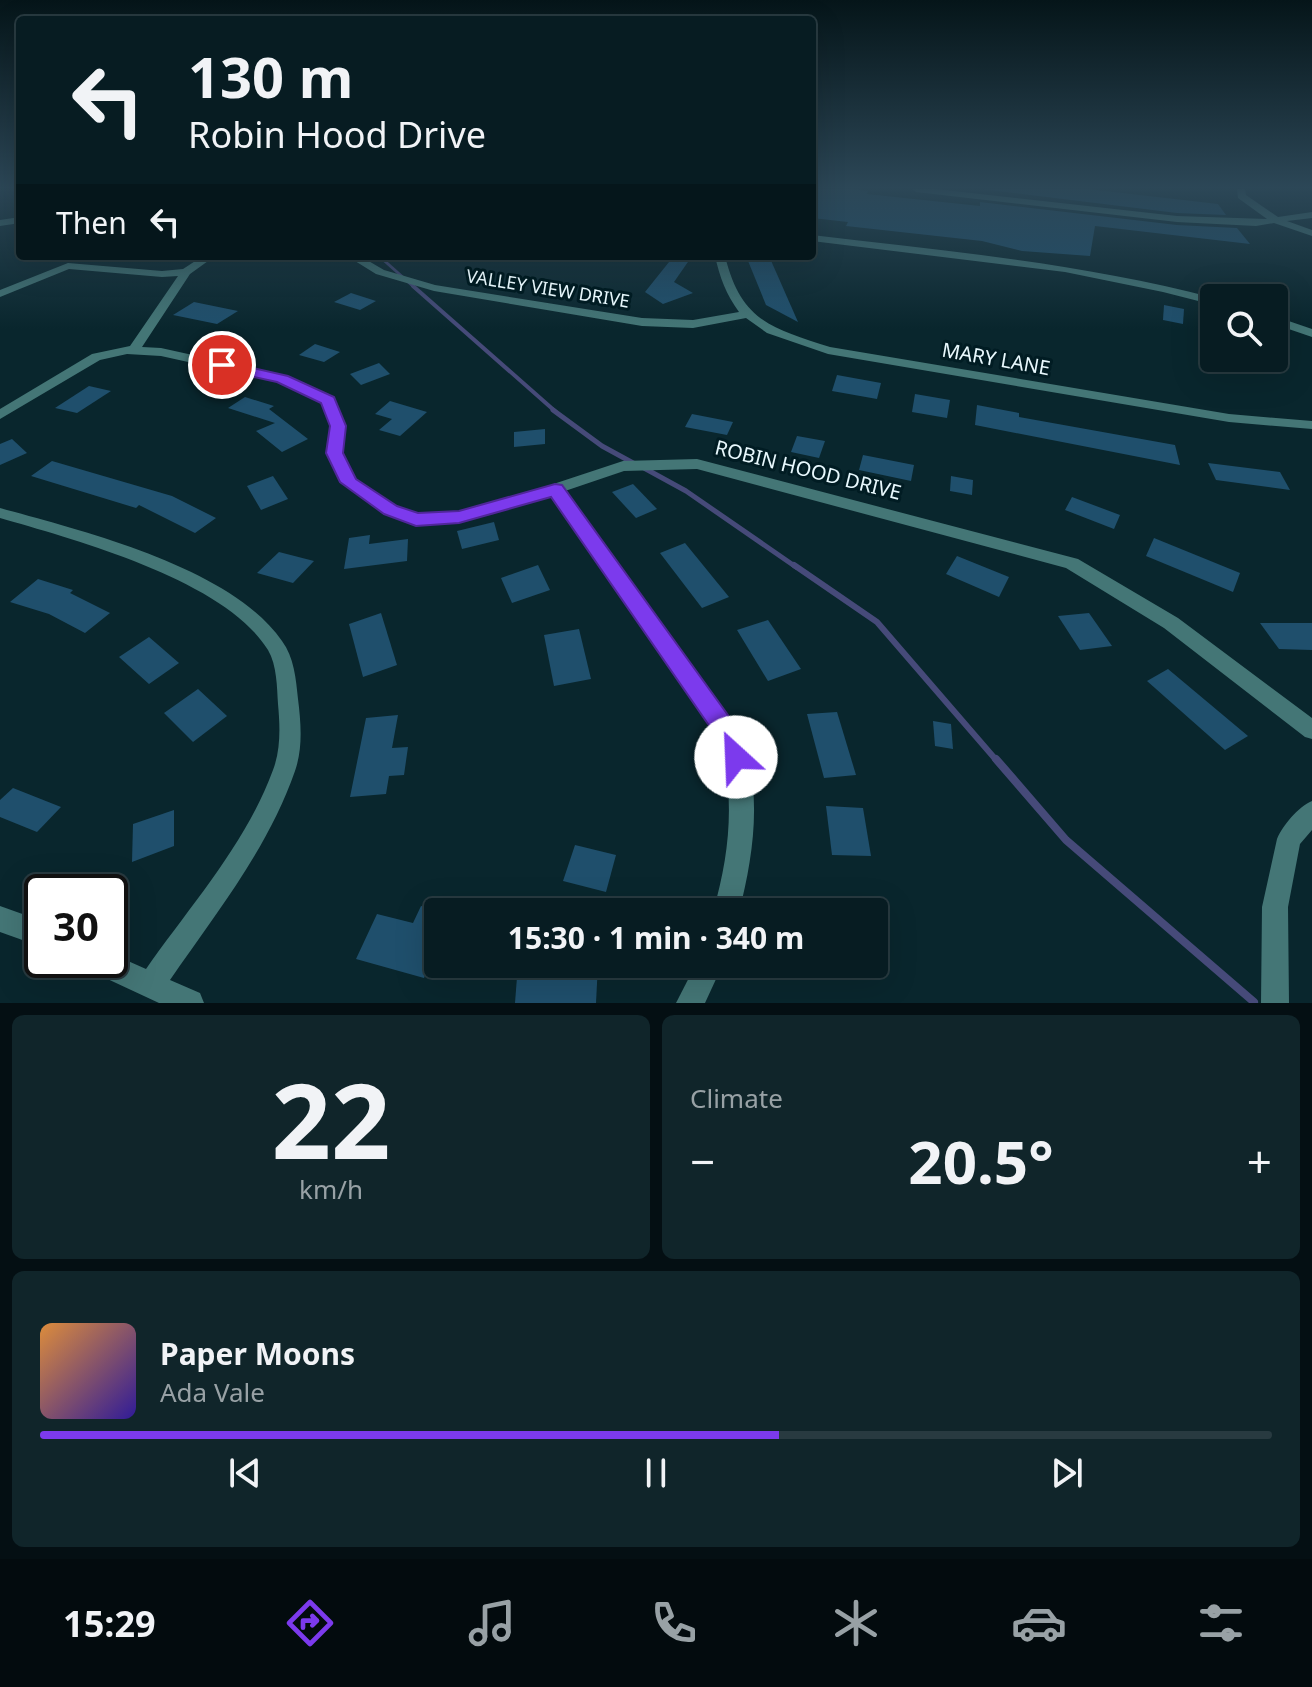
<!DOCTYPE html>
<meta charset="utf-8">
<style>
:root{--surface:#071c22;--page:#10252a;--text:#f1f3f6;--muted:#98a1a5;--line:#283a40;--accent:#7c3aed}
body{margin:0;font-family:"Noto Sans",sans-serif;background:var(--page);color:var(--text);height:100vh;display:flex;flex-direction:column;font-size:30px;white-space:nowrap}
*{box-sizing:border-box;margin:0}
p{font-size:26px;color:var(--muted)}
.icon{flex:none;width:44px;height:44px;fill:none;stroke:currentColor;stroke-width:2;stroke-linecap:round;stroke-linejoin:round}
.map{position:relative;height:1003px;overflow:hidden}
.sheet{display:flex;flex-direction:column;gap:12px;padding:12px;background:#040f13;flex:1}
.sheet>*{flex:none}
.guide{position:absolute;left:16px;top:16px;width:800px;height:244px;border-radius:8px;box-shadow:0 8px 32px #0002,0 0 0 2px var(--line);background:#071c22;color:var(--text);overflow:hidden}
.fabs{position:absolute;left:1200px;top:284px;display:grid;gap:16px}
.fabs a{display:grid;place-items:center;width:88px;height:88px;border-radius:8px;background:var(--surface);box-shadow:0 8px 32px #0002,0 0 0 2px var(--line);font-size:40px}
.speed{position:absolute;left:24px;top:874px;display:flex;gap:16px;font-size:40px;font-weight:700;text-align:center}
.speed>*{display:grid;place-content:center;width:104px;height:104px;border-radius:50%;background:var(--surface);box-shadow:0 8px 32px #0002,0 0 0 2px var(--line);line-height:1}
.speed .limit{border:4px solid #111;border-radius:12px;background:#fff;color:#111}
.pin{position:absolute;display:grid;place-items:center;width:68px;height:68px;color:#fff;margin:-34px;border:4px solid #fff;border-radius:50%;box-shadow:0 2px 8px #0007}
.me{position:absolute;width:88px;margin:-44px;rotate:335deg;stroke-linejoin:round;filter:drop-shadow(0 0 6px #0008)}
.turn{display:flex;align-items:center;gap:28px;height:168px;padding:0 40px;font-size:36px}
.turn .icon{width:104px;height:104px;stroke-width:2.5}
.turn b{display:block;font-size:56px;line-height:68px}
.then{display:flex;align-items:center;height:76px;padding:0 40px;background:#0003;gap:16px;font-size:30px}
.big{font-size:60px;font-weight:700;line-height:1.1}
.sheet .widget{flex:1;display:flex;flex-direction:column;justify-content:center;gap:12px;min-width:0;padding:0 28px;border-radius:12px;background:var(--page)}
.sheet .dial{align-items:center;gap:0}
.dial b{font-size:104px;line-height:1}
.song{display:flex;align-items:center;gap:24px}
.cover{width:96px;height:96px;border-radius:12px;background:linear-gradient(135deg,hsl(30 70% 55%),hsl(250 70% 35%))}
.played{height:8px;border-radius:4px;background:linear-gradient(90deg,var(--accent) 60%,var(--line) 60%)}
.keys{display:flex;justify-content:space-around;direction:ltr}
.heat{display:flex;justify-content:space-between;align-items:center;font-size:44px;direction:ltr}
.sheet .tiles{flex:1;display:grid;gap:12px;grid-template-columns:1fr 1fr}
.widget:last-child{grid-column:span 2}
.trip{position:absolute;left:424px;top:898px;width:464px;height:80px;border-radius:8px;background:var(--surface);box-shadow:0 8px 32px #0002,0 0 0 2px var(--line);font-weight:700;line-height:80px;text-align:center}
.tabs{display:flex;height:128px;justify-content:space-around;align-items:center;background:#030b0e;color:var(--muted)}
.tabs .icon{width:56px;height:56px}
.tabs .on{color:var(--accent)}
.tabs b{font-size:36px;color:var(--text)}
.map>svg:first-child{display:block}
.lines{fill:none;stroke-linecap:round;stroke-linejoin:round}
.stream-far4{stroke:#464a79;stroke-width:3}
.stream-far3{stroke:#464a79;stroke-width:4}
.stream-far2{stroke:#464a79;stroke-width:5}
.stream-far1{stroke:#464a79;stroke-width:6}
.stream{stroke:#464a79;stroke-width:8}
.building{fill:#1f4f6c}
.minor{fill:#447676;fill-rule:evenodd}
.route{fill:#7c3aed;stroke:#51269a;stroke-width:2}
.labels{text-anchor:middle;stroke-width:6;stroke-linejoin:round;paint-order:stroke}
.far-street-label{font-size:18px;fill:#e8f8fd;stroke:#011c23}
.street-label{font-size:20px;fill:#e8f8fd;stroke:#011c23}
</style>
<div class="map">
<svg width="1312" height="1003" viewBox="0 0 1312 1003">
<rect width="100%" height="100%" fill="#09262d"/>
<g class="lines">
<path class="stream-far4" d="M379,256L415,288"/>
<path class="stream-far3" d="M413,286L556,412"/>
<g class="stream-far2">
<path d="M553,410L602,446L635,464"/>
<path d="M644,468L686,491L796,567"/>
</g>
<path class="stream-far1" d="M794,565L877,622L997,761"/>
<path class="stream" d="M996,759L1066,840L1254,1002"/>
</g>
<g class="building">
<path d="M812,189H851L868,191L867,194L980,206V202L1177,225L1237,228L1250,244L1095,226L1090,256L1022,251L982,241L846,226L848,222L812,218Z"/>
<path d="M981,189H1088L1218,204L1226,215L1177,213Z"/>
<path d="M746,256H769L798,322L766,305Z"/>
<path d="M673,257L690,259L674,282L693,293L663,304L645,292Z"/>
<path d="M351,293L376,301L360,310L334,302Z"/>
<path d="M194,302L238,311L217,324L173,315Z"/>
<path d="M1164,305L1184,309L1183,324L1163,320Z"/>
<path d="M315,344L340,352L324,362L299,355Z"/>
<path d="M379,363L390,374L361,385L350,374Z"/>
<path d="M837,375L881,383L877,399L832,391Z"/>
<path d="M89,386L111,391L77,413L55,408Z"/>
<path d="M915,394L950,400L947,418L912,412Z"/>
<path d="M245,397L274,406L269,409L308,439L282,452L256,431L275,423L228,408Z"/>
<path d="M390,401L427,412L400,436L379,430L392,419L375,414Z"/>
<path d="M977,405L1019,413V417L1175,445L1180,465L975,425Z"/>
<path d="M692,414L733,422L727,435L685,427Z"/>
<path d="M545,429V444L514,447V432Z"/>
<path d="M797,436L825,441L819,458L791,452Z"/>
<path d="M12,439L27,453L0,465V444Z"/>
<path d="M863,455L914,465L911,481L859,470Z"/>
<path d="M52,461L172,496L216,518L195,533L139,505L136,508L31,476Z"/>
<path d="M1208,463L1280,472L1290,490L1216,480Z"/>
<path d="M273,476L288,499L261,510L247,486Z"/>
<path d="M951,476L973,480L972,495L950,491Z"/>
<path d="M633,484L657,509L636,518L612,492Z"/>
<path d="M1072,497L1120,515L1114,529L1065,510Z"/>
<path d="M494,522L499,540L462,549L457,531Z"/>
<path d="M370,535L369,544L408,539L407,561L344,569L349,538Z"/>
<path d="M1154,538L1240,573L1233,592L1146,556Z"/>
<path d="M685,543L729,597L702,608L660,553Z"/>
<path d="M279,552L314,561L293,583L257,573Z"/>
<path d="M957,556L1009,577L999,597L946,574Z"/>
<path d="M538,565L550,590L512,603L501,578Z"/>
<path d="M38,579L73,590L70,593L110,613L85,633L49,614L10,602Z"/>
<path d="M381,613L397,665L363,677L349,624Z"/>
<path d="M1089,613L1112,646L1080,650L1058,616Z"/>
<path d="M768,620L801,669L768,681L737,630Z"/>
<path d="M1260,623H1312V650L1279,649Z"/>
<path d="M579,629L591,679L554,686L544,635Z"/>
<path d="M149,637L179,663L149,684L119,657Z"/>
<path d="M1168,669L1248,736L1225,750L1147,681Z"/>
<path d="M198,689L227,716L193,742L164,713Z"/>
<path d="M837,712L856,775L824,778L807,714Z"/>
<path d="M398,715L392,748L408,747L404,775L389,776L386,794L350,797L366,718Z"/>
<path d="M933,721L951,724L953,749L935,746Z"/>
<path d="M13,788L61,807L37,832L0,817V800Z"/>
<path d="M826,806L863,808L871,856L832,855Z"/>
<path d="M174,810V846L132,862L133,824Z"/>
<path d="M575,845L616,855L606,892L563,881Z"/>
<path d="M421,906L438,910V943L424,978L356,959L377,914L413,923Z"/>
<path d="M518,964H598L596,1003H515Z"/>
</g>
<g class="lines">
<g class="minor">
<path d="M912,189H936L1177,216L1267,219L1238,198L1237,189H1245L1246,195L1278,217L1312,212V218L1287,221L1312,230V236L1274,223L1256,226L1177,222L916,192Z"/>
<path d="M20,217V223L0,226V220Z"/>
<path d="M812,235C947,251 1082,263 1214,298V305L1163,292L1065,272L812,241Z"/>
<path d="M203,256H215L190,274L142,347L161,348L287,376L333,397L345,426L342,453L354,479L396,506L417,514L459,512L499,502L623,461L697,459L1078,559L1178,618L1312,718V739L1305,737L1164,628L1066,568L697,469L624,471L565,491L738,729C764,786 754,854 739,912H713C730,853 735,799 720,739L551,495L459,522L416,526L384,514L340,482L328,453L331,426L322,402L278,382L161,356L127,354L100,360L0,419V409L92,354L130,346L178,276L162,277L69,269L0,297V290L68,263L162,271L183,269Z"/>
<path d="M347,256H360L384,270L435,285L642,318L693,320L739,312C726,294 720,278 715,256H725C741,321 771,328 830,347L1229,414L1312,421V429L1229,422L828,354L767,333L746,318L693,328L642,326L434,291L376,274Z"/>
<path d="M1274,316L1312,329V337L1274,324Z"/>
<path d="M0,508C83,531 231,567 282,641C294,657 296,679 298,699C301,723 303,748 295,771C268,849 216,913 170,980L200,993L204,1003H159L86,969L82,960H110V953L146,969C190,906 246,844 273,770C281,749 280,726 278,704C277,688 277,665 268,650C225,580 76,540 0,518Z"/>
<path d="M1312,801V830L1300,844L1288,907L1289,1003H1261L1262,907L1277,839C1283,825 1298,807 1312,801Z"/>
<path d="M0,906L42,921V947L0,932Z"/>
<path d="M696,964H723L705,1003H676Z"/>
</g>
</g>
<linearGradient id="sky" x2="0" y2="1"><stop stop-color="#051519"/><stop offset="0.57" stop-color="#2c4757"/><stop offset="1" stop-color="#2c4757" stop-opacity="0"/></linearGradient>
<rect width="1312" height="329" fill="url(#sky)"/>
<path class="route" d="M222,361L288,376L334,397L346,426L343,453L356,479L397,506L418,513L459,511L555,484L562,485L738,729L748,757L745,765L736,768L727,765L719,740L551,497L459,523L416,526L384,514L340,482L326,453L330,426L321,403L277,382L216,369V362Z"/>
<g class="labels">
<g class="far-street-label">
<text transform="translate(548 289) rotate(9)" y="6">VALLEY VIEW DRIVE</text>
</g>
<g class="street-label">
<text transform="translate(996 359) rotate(10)" y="7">MARY LANE</text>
<text transform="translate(808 470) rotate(14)" y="7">ROBIN HOOD DRIVE</text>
</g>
</g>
</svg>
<div class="fabs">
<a><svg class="icon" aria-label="search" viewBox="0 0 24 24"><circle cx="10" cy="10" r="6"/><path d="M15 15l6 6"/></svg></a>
</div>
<div class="speed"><div class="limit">30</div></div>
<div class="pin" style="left:222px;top:365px;background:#d93025"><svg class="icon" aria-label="arrive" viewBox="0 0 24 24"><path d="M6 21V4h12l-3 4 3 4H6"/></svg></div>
<svg class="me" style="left:736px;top:757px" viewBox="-20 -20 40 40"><circle r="19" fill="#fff"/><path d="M0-13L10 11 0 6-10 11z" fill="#7c3aed"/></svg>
<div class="trip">15:30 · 1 min · 340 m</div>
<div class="guide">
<div class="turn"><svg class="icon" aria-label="left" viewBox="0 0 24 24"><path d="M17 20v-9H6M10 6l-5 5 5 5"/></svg><div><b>130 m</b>Robin Hood Drive</div></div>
<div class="then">Then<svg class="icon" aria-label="left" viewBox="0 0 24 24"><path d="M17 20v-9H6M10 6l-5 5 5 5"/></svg></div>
</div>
</div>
<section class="sheet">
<div class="tiles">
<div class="widget dial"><b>22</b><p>km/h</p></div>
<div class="widget"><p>Climate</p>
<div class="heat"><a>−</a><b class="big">20.5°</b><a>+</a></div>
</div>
<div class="widget">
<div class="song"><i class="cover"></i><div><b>Paper Moons</b><p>Ada Vale</p></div></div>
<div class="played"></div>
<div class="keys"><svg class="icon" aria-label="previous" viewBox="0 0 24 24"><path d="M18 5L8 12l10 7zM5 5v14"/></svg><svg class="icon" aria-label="pause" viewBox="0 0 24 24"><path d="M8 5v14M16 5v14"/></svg><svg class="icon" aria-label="next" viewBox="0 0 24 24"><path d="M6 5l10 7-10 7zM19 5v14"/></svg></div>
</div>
</div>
</section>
<nav class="tabs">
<b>15:29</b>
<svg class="icon on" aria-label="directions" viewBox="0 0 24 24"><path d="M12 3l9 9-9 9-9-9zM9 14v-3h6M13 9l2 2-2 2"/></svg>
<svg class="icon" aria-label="music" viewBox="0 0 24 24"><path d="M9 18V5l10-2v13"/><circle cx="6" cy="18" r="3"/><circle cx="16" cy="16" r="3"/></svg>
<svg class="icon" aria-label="phone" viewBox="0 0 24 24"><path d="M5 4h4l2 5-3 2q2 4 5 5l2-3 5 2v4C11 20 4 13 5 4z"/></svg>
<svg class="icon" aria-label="climate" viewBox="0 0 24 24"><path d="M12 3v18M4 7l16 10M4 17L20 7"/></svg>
<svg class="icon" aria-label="car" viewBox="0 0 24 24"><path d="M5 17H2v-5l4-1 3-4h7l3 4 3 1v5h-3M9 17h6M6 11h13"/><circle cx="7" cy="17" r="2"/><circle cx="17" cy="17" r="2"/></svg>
<svg class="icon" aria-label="filters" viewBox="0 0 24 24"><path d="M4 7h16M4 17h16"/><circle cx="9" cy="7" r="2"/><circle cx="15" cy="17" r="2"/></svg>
</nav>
